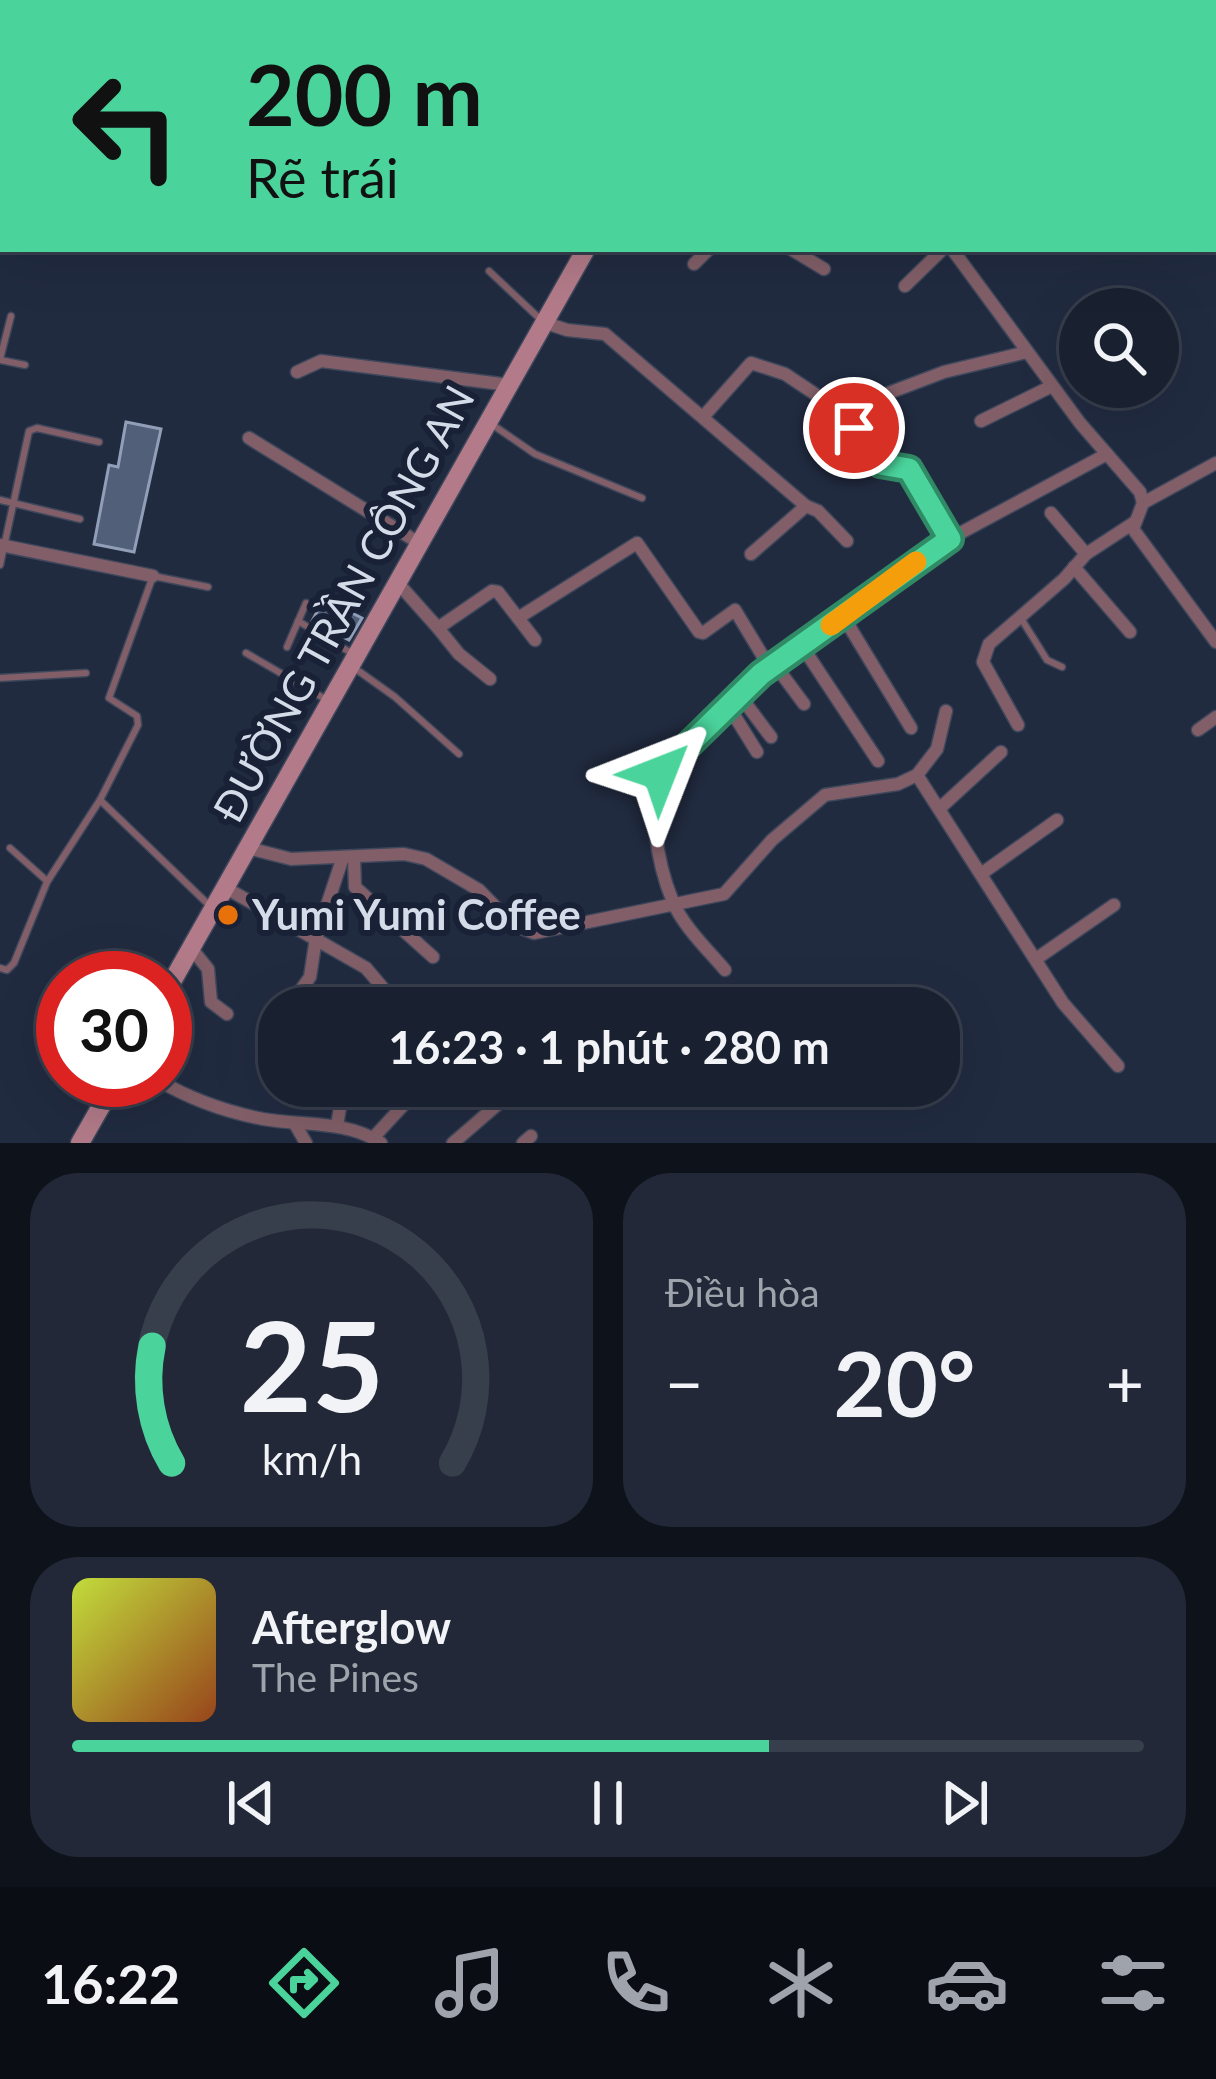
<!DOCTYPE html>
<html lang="vi">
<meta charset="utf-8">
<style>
:root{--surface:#192030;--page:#222838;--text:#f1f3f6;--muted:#9fa3ab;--line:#373e4c;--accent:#4ad49c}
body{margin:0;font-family:Lato,sans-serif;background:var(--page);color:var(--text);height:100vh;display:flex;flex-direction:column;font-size:45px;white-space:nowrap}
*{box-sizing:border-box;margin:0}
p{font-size:39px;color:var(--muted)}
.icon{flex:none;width:66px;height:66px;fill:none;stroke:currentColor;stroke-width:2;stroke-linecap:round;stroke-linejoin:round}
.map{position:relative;height:1143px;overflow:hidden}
.drawer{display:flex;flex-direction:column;gap:30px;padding:30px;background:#0e121a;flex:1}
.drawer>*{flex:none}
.hud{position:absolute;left:0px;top:0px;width:1218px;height:252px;box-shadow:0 12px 48px #0002,0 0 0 3px var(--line);background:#4ad49c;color:#111;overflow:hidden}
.tools{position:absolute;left:1059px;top:288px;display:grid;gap:24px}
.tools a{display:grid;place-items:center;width:120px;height:120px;border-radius:50%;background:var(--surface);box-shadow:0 12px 48px #0002,0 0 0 3px var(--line);font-size:60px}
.speed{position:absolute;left:36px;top:951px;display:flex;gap:24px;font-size:60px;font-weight:700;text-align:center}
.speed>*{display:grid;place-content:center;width:156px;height:156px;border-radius:50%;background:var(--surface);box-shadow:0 12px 48px #0002,0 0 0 3px var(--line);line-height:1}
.speed .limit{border:18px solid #d22;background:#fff;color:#111}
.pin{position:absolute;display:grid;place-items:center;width:102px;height:102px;color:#fff;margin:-51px;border:6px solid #fff;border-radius:50%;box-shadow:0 3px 12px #0007}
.me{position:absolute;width:132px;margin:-66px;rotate:45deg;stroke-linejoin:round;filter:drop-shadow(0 0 9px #0008)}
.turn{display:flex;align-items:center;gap:42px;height:252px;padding:0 48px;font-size:54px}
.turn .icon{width:156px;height:156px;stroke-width:2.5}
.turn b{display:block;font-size:84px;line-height:102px}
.big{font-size:90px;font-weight:700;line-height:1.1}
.drawer .card{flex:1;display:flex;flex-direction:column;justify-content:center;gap:18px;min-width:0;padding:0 42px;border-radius:48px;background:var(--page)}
.drawer .dial{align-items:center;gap:0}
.dial svg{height:312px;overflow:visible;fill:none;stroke:var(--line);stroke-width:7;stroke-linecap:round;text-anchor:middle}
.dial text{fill:var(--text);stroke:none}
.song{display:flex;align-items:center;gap:36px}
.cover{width:144px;height:144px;border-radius:18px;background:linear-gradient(135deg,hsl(70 70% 55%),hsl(20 70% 35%))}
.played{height:12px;border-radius:6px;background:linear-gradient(90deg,var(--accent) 65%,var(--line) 65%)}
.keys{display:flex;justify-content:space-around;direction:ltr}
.heat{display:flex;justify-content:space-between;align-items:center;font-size:66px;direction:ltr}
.drawer .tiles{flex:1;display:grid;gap:30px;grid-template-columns:1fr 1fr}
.card:last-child{grid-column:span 2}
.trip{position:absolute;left:258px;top:987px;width:702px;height:120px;border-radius:48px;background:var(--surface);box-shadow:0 12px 48px #0002,0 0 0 3px var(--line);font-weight:700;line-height:120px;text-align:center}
.menu{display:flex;height:192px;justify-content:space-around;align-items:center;background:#0a0d13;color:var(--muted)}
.menu .icon{width:84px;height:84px}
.menu .active{color:var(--accent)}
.menu b{font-size:54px;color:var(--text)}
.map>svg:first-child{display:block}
.building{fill:#515f79;stroke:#919eb8;stroke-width:3}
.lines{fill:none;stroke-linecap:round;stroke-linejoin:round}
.service-casing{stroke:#3e475b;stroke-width:9}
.minor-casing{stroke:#3e475b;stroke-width:15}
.secondary-casing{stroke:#3e475b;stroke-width:21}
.service{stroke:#825f68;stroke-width:6}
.minor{stroke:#825f68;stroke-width:12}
.secondary{stroke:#b37b89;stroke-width:18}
.route-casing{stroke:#308a65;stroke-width:30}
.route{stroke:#4ad49c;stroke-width:21}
.slow{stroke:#f59e0b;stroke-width:21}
.food-dot{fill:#e8710a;stroke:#182135;stroke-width:4.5}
.labels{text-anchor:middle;stroke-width:12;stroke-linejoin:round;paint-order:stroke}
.street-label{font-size:42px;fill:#d5dce9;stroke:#182135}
.poi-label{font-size:42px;font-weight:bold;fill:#d5dce9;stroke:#182135;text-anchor:start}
</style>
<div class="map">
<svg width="1216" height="1143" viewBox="0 0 1216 1143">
<rect width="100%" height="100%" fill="#212b40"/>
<g class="building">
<path d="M126,422L161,429L134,552L94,544L109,465L118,467Z"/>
<path d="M324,599L362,618L349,640L312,621Z"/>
</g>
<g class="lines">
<defs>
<g id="service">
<path d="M0,78L3,80"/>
<path d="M0,110L3,112"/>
<path d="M489,271L539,318"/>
<path d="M0,359L11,316"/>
<path d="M0,360L25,365"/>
<path d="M490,423L535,454L642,498"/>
<path d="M0,500L80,519"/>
<path d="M0,565L29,431L37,428L99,442"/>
<path d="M1022,620L1047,660L1062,667"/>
<path d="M298,621L353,654"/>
<path d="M287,647L306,603"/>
<path d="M246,653L327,700"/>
<path d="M353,667L395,697L459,754"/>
<path d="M0,678L86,673"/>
<path d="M100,800L210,906"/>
<path d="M10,848L47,881"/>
<path d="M0,968L7,970L14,963L47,882L100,800L138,725L137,716L109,698L153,576L208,587"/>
</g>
<g id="minor">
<path d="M295,0L314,3"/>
<path d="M450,0L452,3"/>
<path d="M1070,0L1071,3"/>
<path d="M419,3L420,0"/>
<path d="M533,3L538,0"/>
<path d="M1027,3V0"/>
<path d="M1164,3L1166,0"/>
<path d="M1215,149L1216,147"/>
<path d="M1215,163L1216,167"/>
<path d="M791,249L824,269"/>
<path d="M952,249L1080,423L1140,492L1143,503"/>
<path d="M694,264L709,249"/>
<path d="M905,286L943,249"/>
<path d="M543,322L567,330L605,334L806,506L818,511L847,541"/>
<path d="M297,372L321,361L509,385"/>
<path d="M886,394L944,372L1027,352"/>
<path d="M703,417L751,363L785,374L833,406L880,464L909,469L950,539"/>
<path d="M981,421L1052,386"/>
<path d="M249,438L419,543"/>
<path d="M1216,463L1143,503L1133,529L1216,642"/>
<path d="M1051,513L1086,554"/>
<path d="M0,545L153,576"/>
<path d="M751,554L806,506"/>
<path d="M1074,567L1130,632"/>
<path d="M397,582L438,628L492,591L498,592L535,640"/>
<path d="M843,616L911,728"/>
<path d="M518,618L637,543L699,632L703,633L735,610L770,668L942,543L1107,454"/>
<path d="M438,628L459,654L490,679"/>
<path d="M802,646L878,761"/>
<path d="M775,665L804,704"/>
<path d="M740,696L771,737"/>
<path d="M729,707L757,752"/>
<path d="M1018,725L983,662L989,644L1064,579L1086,554L1135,522"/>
<path d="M1198,730L1216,717"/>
<path d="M917,775L1063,1003L1118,1066"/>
<path d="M939,809L1001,752"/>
<path d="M248,848L291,859L404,854L426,859L479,890L513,925L534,933L724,894L772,840L825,795L898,784L917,775L937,749L946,711"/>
<path d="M354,857L355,887L433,957"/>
<path d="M981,874L1057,820"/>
<path d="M226,888L366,968L400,1008"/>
<path d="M191,948L208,969L211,1002L227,1014"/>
<path d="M1036,959L1114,905"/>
<path d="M725,970C708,950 683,926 673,902C658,866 644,798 666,763L770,668"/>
<path d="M288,1008L310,977L316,938L343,857"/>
<path d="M273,1030L279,1021"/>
<path d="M158,1080C190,1099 227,1112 263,1119C303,1126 347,1120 381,1143"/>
<path d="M295,1124L306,1143"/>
<path d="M337,1126L341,1101L355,1086"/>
<path d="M373,1138L421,1086"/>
<path d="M453,1143L498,1104"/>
<path d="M523,1143L531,1136"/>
</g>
<g id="secondary">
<path d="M732,3L734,0"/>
<path d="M165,994L586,249"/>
<path d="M80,1143L116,1080"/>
</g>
</defs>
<use href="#service" class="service-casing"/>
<use href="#minor" class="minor-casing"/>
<use href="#secondary" class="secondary-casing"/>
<use href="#service" class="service"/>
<use href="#minor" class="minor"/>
<use href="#secondary" class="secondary"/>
</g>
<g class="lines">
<defs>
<path id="route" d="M660,773L761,674L950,539L909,469L880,464L854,428"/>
</defs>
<use href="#route" class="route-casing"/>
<use href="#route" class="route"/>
<path class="slow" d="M831,625L916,562"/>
</g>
<circle class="food-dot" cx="228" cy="915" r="12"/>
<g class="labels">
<g class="street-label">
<text transform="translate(344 604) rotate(-61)" y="15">ĐƯỜNG TRẦN CÔNG AN</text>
</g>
<g class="poi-label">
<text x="252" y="930">Yumi Yumi Coffee</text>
</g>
</g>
</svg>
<div class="tools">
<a><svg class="icon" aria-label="search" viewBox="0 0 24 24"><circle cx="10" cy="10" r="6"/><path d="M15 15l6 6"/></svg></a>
</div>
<div class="speed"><div class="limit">30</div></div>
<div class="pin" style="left:854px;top:428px;background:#d93025"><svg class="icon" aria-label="arrive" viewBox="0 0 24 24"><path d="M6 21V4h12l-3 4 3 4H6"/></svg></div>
<svg class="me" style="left:660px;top:773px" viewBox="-20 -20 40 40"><path d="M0-17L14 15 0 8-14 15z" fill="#4ad49c" stroke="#fff" stroke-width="4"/></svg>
<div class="trip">16:23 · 1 phút · 280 m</div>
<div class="hud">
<div class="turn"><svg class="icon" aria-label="left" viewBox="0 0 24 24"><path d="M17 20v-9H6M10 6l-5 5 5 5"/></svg><div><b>200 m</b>Rẽ trái</div></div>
</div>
</div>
<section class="drawer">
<div class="tiles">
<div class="card dial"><svg viewBox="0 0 100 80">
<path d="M14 69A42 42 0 1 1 86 69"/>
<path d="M14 69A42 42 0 0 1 9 39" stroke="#4ad49c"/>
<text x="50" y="56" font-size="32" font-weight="700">25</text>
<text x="50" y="72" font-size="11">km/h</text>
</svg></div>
<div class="card"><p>Điều hòa</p>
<div class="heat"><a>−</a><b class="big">20°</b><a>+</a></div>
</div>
<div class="card">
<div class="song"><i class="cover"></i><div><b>Afterglow</b><p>The Pines</p></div></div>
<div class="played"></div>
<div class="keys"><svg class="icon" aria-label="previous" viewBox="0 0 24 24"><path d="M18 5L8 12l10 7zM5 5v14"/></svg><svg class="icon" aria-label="pause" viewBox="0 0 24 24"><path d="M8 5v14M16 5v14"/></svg><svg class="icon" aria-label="next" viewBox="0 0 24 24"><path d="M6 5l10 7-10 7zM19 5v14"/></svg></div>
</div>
</div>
</section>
<nav class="menu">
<b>16:22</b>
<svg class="icon active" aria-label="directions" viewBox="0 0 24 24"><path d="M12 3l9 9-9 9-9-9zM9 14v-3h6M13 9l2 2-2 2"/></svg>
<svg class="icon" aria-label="music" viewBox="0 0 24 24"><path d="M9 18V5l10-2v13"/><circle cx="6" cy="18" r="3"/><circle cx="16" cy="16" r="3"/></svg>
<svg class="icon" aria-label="phone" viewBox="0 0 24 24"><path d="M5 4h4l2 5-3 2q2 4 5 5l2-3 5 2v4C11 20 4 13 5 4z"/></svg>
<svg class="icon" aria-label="climate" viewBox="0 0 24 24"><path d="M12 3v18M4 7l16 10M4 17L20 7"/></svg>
<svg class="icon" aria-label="car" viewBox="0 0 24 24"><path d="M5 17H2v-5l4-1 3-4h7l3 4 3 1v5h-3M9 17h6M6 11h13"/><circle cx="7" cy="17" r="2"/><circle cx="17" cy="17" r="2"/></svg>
<svg class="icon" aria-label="filters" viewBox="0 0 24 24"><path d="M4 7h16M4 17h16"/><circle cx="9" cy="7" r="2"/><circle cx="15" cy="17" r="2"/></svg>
</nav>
